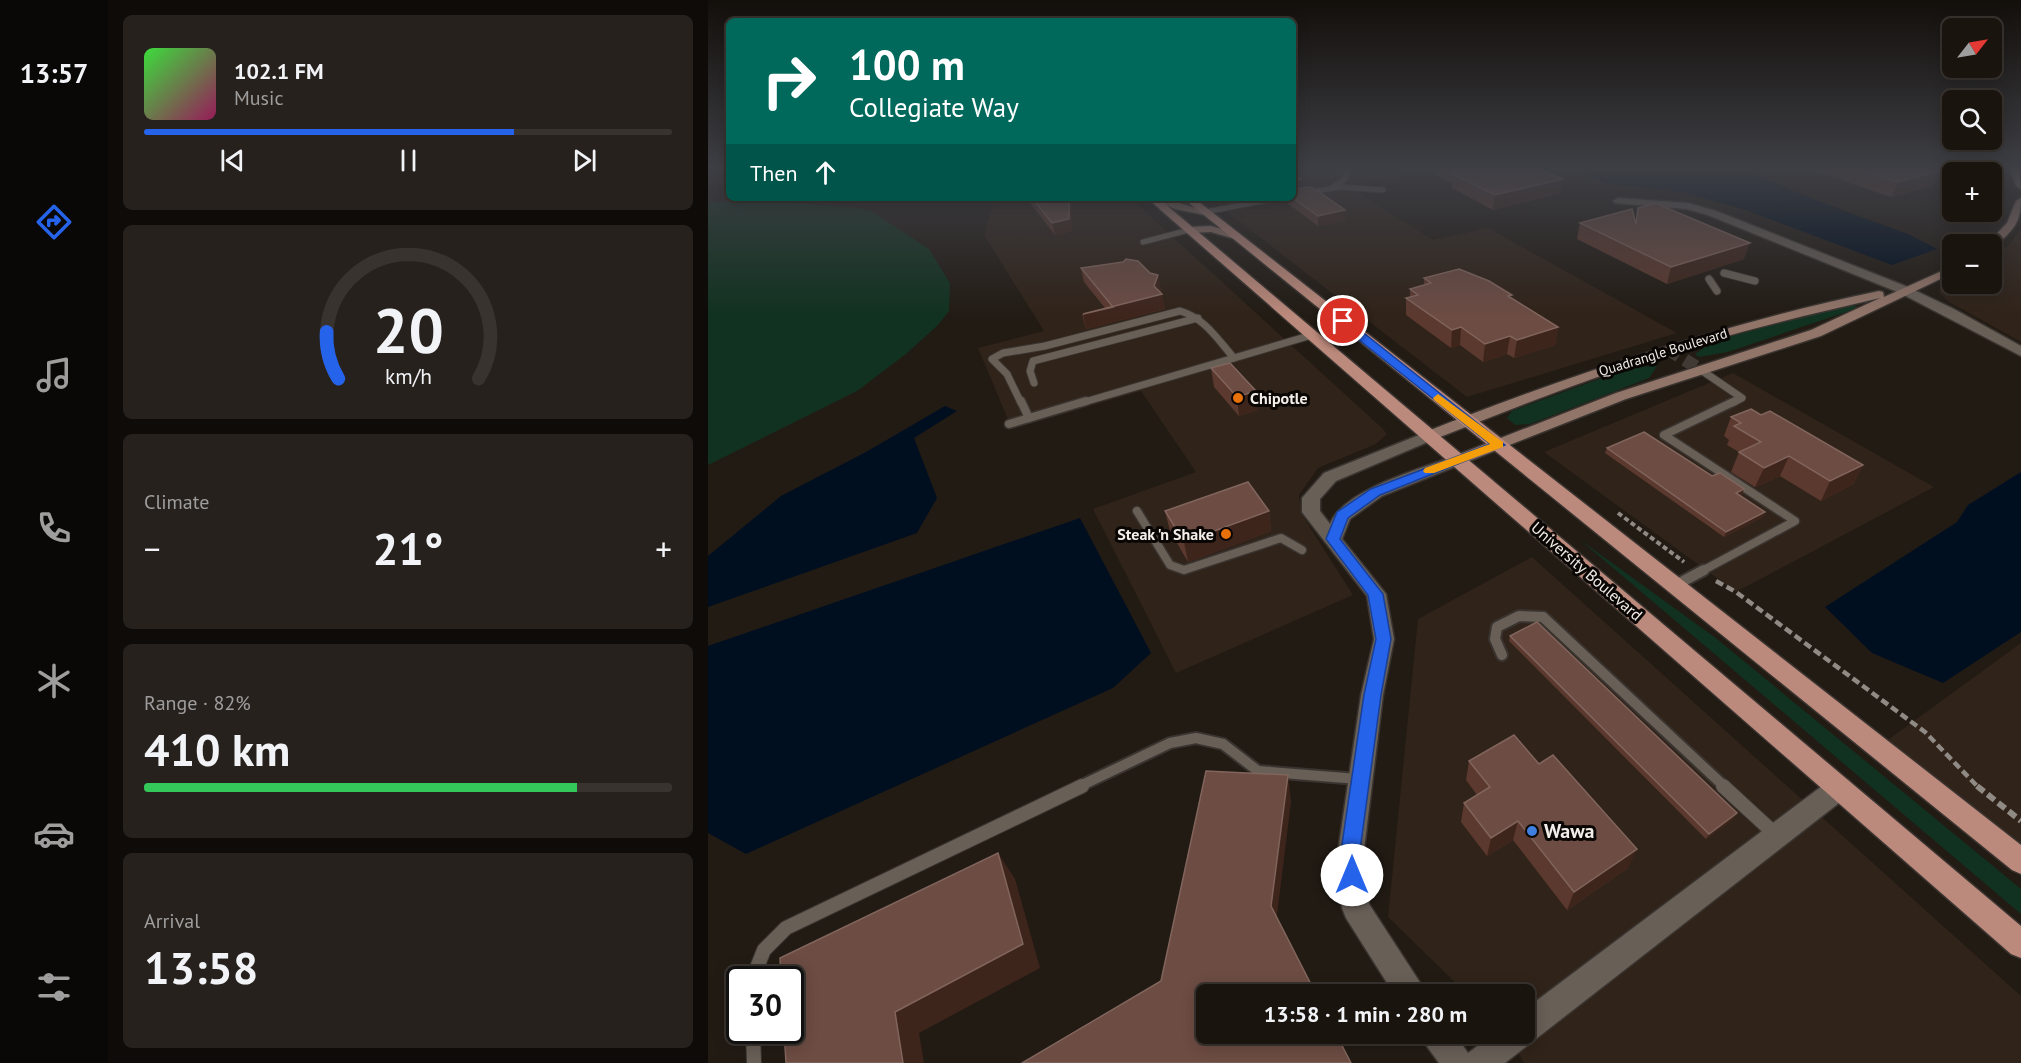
<!DOCTYPE html>
<meta charset="utf-8">
<style>
:root{--surface:#1a140f;--page:#27211d;--text:#f1f3f6;--muted:#9f9e9e;--line:#38332f;--accent:#2563eb}
body{margin:0;font-family:"PT Sans",sans-serif;background:var(--page);color:var(--text);height:100vh;display:flex;flex-direction:column;font-size:22px;white-space:nowrap}
*{box-sizing:border-box;margin:0}
p{font-size:20px;color:var(--muted)}
.icon{flex:none;width:33px;height:33px;fill:none;stroke:currentColor;stroke-width:2;stroke-linecap:round;stroke-linejoin:round}
.map{position:relative;flex:1;overflow:hidden}
.panel{display:flex;flex-direction:column;gap:15px;padding:15px;background:#0e0b08;width:600px}
.panel>*{flex:none}
.hud{position:absolute;left:18px;top:18px;width:570px;height:183px;border-radius:9px;box-shadow:0 3px 15px #0003,0 0 0 2px var(--line);background:#00695c;color:#fff;overflow:hidden}
.needle{width:39px;rotate:59deg}
.controls{position:absolute;left:1234px;top:18px;display:grid;gap:12px}
.controls a{display:grid;place-items:center;width:60px;height:60px;border-radius:9px;background:var(--surface);box-shadow:0 3px 15px #0003,0 0 0 2px var(--line);font-size:30px}
.speed{position:absolute;left:18px;top:966px;display:flex;gap:12px;font-size:30px;font-weight:700;text-align:center}
.speed>*{display:grid;place-content:center;width:78px;height:78px;border-radius:50%;background:var(--surface);box-shadow:0 3px 15px #0003,0 0 0 2px var(--line);line-height:1}
.speed .limit{border:3px solid #111;border-radius:9px;background:#fff;color:#111}
.pin{position:absolute;display:grid;place-items:center;width:51px;height:51px;color:#fff;margin:-26px;border:3px solid #fff;border-radius:50%;box-shadow:0 2px 6px #0007}
.me{position:absolute;width:66px;margin:-33px;rotate:0deg;stroke-linejoin:round;filter:drop-shadow(0 0 4px #0008)}
.turn{display:flex;align-items:center;gap:21px;height:126px;padding:0 24px;font-size:27px}
.turn .icon{width:78px;height:78px;stroke-width:2.5}
.turn b{display:block;font-size:42px;line-height:51px}
.then{display:flex;align-items:center;height:57px;padding:0 24px;background:#0003;gap:12px;font-size:22px}
.big{font-size:45px;font-weight:700;line-height:1.1}
.panel .widget{flex:1;display:flex;flex-direction:column;justify-content:center;gap:9px;min-width:0;padding:0 21px;border-radius:9px;background:var(--page)}
.panel .dial{align-items:center;gap:0}
.dial svg{height:156px;overflow:visible;fill:none;stroke:var(--line);stroke-width:7;stroke-linecap:round;text-anchor:middle}
.dial text{fill:var(--text);stroke:none}
.song{display:flex;align-items:center;gap:18px}
.cover{width:72px;height:72px;border-radius:9px;background:linear-gradient(135deg,hsl(120 70% 55%),hsl(330 70% 35%))}
.played{height:6px;border-radius:3px;background:linear-gradient(90deg,var(--accent) 70%,var(--line) 70%)}
.keys{display:flex;justify-content:space-around;direction:ltr}
.heat{display:flex;justify-content:space-between;align-items:center;font-size:33px;direction:ltr}
.charge{height:9px;border-radius:4px;background:linear-gradient(90deg,#34c759 82%,var(--line) 0)}
.trip{position:absolute;left:488px;top:984px;width:339px;height:60px;border-radius:9px;background:var(--surface);box-shadow:0 3px 15px #0003,0 0 0 2px var(--line);font-weight:700;line-height:60px;text-align:center}
main{display:flex;flex:1;min-height:0}
.menu{display:flex;flex-direction:column;width:108px;justify-content:space-around;align-items:center;background:#0a0806;color:var(--muted)}
.menu .icon{width:42px;height:42px}
.menu .current{color:var(--accent)}
.menu b{font-size:27px;color:var(--text)}
.map>svg:first-child{display:block}
.built{fill:#302319}
.green{fill:#113220}
.water{fill:#000f20}
.lines{fill:none;stroke-linecap:round;stroke-linejoin:round}
.secondary-tunnel{stroke:#413a34;stroke-width:13;stroke-dasharray:13 7;stroke-linecap:butt}
.lane-far4-casing{stroke:#3a3430;stroke-width:7}
.lane-far3-casing{stroke:#3a3430;stroke-width:9}
.lane-far2-casing{stroke:#3a3430;stroke-width:11}
.lane-far1-casing{stroke:#3a3430;stroke-width:14}
.lane-casing{stroke:#3a3430;stroke-width:16}
.street-casing{stroke:#3a3430;stroke-width:3}
.secondary-casing{stroke:#3a3430;stroke-width:3}
.primary-casing{stroke:#3a3430;stroke-width:3}
.path-far2{stroke:#908a84;stroke-width:4;stroke-dasharray:5 3;stroke-linecap:butt}
.path-far1{stroke:#908a84;stroke-width:4.5;stroke-dasharray:8 4;stroke-linecap:butt}
.path{stroke:#908a84;stroke-width:6;stroke-dasharray:9 4.5;stroke-linecap:butt}
.lane-far4{stroke:#685f57;stroke-width:5}
.lane-far3{stroke:#685f57;stroke-width:7}
.lane-far2{stroke:#685f57;stroke-width:8}
.lane-far1{stroke:#685f57;stroke-width:10}
.lane{stroke:#685f57;stroke-width:14}
.street{fill:#685f57;fill-rule:evenodd}
.secondary{fill:#927569;fill-rule:evenodd}
.primary{fill:#bc8a7c;fill-rule:evenodd}
.wall{fill:#5c392f}
.shaded-wall{fill:#3e251c}
.building{fill:#6c4c43;stroke:#81655d;stroke-width:1.5}
.route{fill:#2563eb;stroke:#184099;stroke-width:1.5}
.slow{fill:#f59e0b}
.food-dot{fill:#e8710a;stroke:#090604;stroke-width:2}
.shop-dot{fill:#3f7fe0;stroke:#090604;stroke-width:2}
.labels{text-anchor:middle;stroke-width:6;stroke-linejoin:round;paint-order:stroke}
.far-street-label{font-size:14px;fill:#f2ede8;stroke:#090604}
.poi-label{font-size:16px;font-weight:bold;fill:#f2ede8;stroke:#090604;text-anchor:start}
.street-label{font-size:16px;fill:#f2ede8;stroke:#090604}
.near-poi-label{font-size:20px;font-weight:bold;fill:#f2ede8;stroke:#090604;text-anchor:start}
</style>
<main>
<nav class="menu">
<b>13:57</b>
<svg class="icon current" aria-label="directions" viewBox="0 0 24 24"><path d="M12 3l9 9-9 9-9-9zM9 14v-3h6M13 9l2 2-2 2"/></svg>
<svg class="icon" aria-label="music" viewBox="0 0 24 24"><path d="M9 18V5l10-2v13"/><circle cx="6" cy="18" r="3"/><circle cx="16" cy="16" r="3"/></svg>
<svg class="icon" aria-label="phone" viewBox="0 0 24 24"><path d="M5 4h4l2 5-3 2q2 4 5 5l2-3 5 2v4C11 20 4 13 5 4z"/></svg>
<svg class="icon" aria-label="climate" viewBox="0 0 24 24"><path d="M12 3v18M4 7l16 10M4 17L20 7"/></svg>
<svg class="icon" aria-label="car" viewBox="0 0 24 24"><path d="M5 17H2v-5l4-1 3-4h7l3 4 3 1v5h-3M9 17h6M6 11h13"/><circle cx="7" cy="17" r="2"/><circle cx="17" cy="17" r="2"/></svg>
<svg class="icon" aria-label="filters" viewBox="0 0 24 24"><path d="M4 7h16M4 17h16"/><circle cx="9" cy="7" r="2"/><circle cx="15" cy="17" r="2"/></svg>
</nav>
<section class="panel">
<div class="widget">
<div class="song"><i class="cover"></i><div><b>102.1 FM</b><p>Music</p></div></div>
<div class="played"></div>
<div class="keys"><svg class="icon" aria-label="previous" viewBox="0 0 24 24"><path d="M18 5L8 12l10 7zM5 5v14"/></svg><svg class="icon" aria-label="pause" viewBox="0 0 24 24"><path d="M8 5v14M16 5v14"/></svg><svg class="icon" aria-label="next" viewBox="0 0 24 24"><path d="M6 5l10 7-10 7zM19 5v14"/></svg></div>
</div>
<div class="widget dial"><svg viewBox="0 0 100 80">
<path d="M14 69A42 42 0 1 1 86 69"/>
<path d="M14 69A42 42 0 0 1 8 45" stroke="#2563eb"/>
<text x="50" y="56" font-size="32" font-weight="700">20</text>
<text x="50" y="72" font-size="11">km/h</text>
</svg></div>
<div class="widget"><p>Climate</p>
<div class="heat"><a>−</a><b class="big">21°</b><a>+</a></div>
</div>
<div class="widget"><p>Range · 82%</p><b class="big">410 km</b><div class="charge"></div></div>
<div class="widget"><p>Arrival</p><b class="big">13:58</b></div>
</section>
<div class="map">
<svg width="1313" height="1063" viewBox="0 0 1313 1063">
<rect width="100%" height="100%" fill="#221b14"/>
<g class="built">
<path d="M585,168H731L646,185L649,192L725,240L780,228L969,333L759,397L501,198H585Z"/>
<path d="M273,198H422L674,428L679,434L668,444L610,468L591,495L593,513L645,595L468,673L385,509L488,472L433,391L304,429L270,348L336,331L276,235L286,202Z"/>
<path d="M1313,229V342L1241,302L1232,293L1231,288L1245,279V284H1284V256L1300,246Z"/>
<path d="M1025,373L1226,487L1028,592L836,452Z"/>
<path d="M824,557L1313,996V1063H816L803,1039L798,1034H816V994H759L680,917L710,619Z"/>
<path d="M1313,643V849L1177,742Z"/>
</g>
<g class="green">
<path d="M18,201H62L150,208L163,211L221,249L242,283L241,311L230,325L198,354L149,391L0,465V203Z"/>
<path d="M1143,303L1150,308L1020,352L991,357L987,354L1005,341Z"/>
<path d="M949,366L941,378L822,424L807,425L799,418L804,411L924,367Z"/>
<path d="M871,539L1009,639L1313,889V914Z"/>
</g>
<g class="water">
<path d="M865,168H1032L1115,203L1200,234L1229,249L1184,265L1035,209L973,192L900,184Z"/>
<path d="M237,406L249,411L206,438L229,498L209,533L0,607V556L73,496L158,452Z"/>
<path d="M1313,472V632L1235,683L1164,653L1117,607L1249,522L1260,505Z"/>
<path d="M372,518L443,653L405,688L38,854L0,833V646Z"/>
</g>
<g class="lines">
<path class="secondary-tunnel" d="M960,349L993,370"/>
<defs>
<g id="lane-far4">
<path d="M626,186L636,180L640,171L635,168"/>
<path d="M585,195L632,187L675,190"/>
<path d="M497,212L571,198"/>
<path d="M435,242L481,230"/>
</g>
<g id="lane-far3">
<path d="M1016,273L1047,281"/>
<path d="M1001,279L1009,291"/>
<path d="M993,370L1034,398L1024,403"/>
<path d="M326,383L322,371L325,361L490,318"/>
<path d="M313,403L299,374L284,359L295,353L337,346L472,311C497,318 510,340 526,358"/>
<path d="M373,403L604,335"/>
</g>
<g id="lane-far2">
<path d="M313,401L321,418"/>
<path d="M301,424L378,401"/>
<path d="M429,511L462,565L476,570L573,538L594,550"/>
<path d="M994,571L1087,521L956,435L1027,401"/>
</g>
<g id="lane-far1">
<path d="M968,585L996,570"/>
<path d="M794,655L787,639L789,627L811,616L835,617L1017,787"/>
<path d="M370,787L462,743L488,738L515,744L550,771L650,779"/>
</g>
<g id="lane">
<path d="M1015,786L1067,834"/>
<path d="M44,980L56,950L78,928L374,786"/>
<path d="M45,1030L46,1063"/>
</g>
<g id="street">
<path d="M910,198L980,203L1008,211L1200,287L1246,309L1313,346V356L1192,293L1000,215L979,209L907,203L905,201Z"/>
<path d="M721,431L727,433L729,436L727,439L628,481L612,499V511L622,524C635,490 712,469 744,457H756L758,460L756,463L674,496L642,519L634,539L678,594L686,639L675,695L655,858L661,904L713,984L718,994H686L638,918L634,908L629,858L653,695L666,639L659,596L597,516L594,512V498L616,473Z"/>
<path d="M1131,777L1140,780L1143,788L1140,796L797,1063H731L718,1045L714,1034H747L760,1053L786,1034H816V1010L1122,780Z"/>
</g>
<g id="secondary">
<path d="M1302,168H1311L1313,189L1308,186Z"/>
<path d="M440,198H454L502,212L497,215L467,209Z"/>
<path d="M1313,198C1313,224 1305,229 1288,246L1279,244L1299,223L1308,201Z"/>
<path d="M503,226L531,234L532,236L527,239L503,232L481,233L476,230L481,227Z"/>
<path d="M1245,266V273L1113,336L918,399L756,463H744L742,460L744,457L908,393L1103,330L1172,298C1116,311 1060,324 1005,340C910,367 818,403 727,439L721,441L713,436L715,433C864,374 1014,324 1171,291L1175,292L1176,297Z"/>
</g>
<g id="primary">
<path d="M439,198H450L1313,926V958L1303,954Z"/>
<path d="M475,198H486L1313,845V874L1304,870Z"/>
</g>
</defs>
<use href="#lane-far4" class="lane-far4-casing"/>
<use href="#lane-far3" class="lane-far3-casing"/>
<use href="#lane-far2" class="lane-far2-casing"/>
<use href="#lane-far1" class="lane-far1-casing"/>
<use href="#lane" class="lane-casing"/>
<use href="#street" class="street-casing"/>
<use href="#secondary" class="secondary-casing"/>
<use href="#primary" class="primary-casing"/>
<path class="path-far2" d="M910,513L976,562"/>
<path class="path-far1" d="M1008,581L1028,592L1217,732L1270,787"/>
<path class="path" d="M1269,786L1313,821"/>
<use href="#lane-far4" class="lane-far4"/>
<use href="#lane-far3" class="lane-far3"/>
<use href="#lane-far2" class="lane-far2"/>
<use href="#lane-far1" class="lane-far1"/>
<use href="#lane" class="lane"/>
<use href="#street" class="street"/>
<use href="#secondary" class="secondary"/>
<use href="#primary" class="primary"/>
</g>
<g class="wall">
<path d="M728,168H831L853,193L785,210L744,188V183L728,175Z"/>
<path d="M1098,168H1221L1225,186L1183,197Z"/>
<path d="M593,188L637,220L610,226L575,200V198H585Z"/>
<path d="M318,198H364V231L347,235Z"/>
<path d="M930,208L1036,259L959,284L869,239L872,223L927,222Z"/>
<path d="M373,268L453,289L452,292L457,309L378,329L374,314L397,308L376,282Z"/>
<path d="M716,278L804,298L850,327L847,345L806,358L799,354L775,362L752,345L743,348L698,315V298L702,297V289L716,285Z"/>
<path d="M503,368L550,410L531,416L506,387Z"/>
<path d="M1053,415L1155,465L1145,484L1113,501L1072,476L1047,487L1023,472L1031,452L1019,445L1021,440L1016,436L1023,417Z"/>
<path d="M899,448L1036,489L1034,494L1032,495L1055,517L1016,537L897,453Z"/>
<path d="M457,511H561L563,531L480,562L462,531Z"/>
<path d="M802,636L1026,818L998,839L801,641Z"/>
<path d="M761,761L920,868L859,910L805,840L779,856L753,822L756,803L769,795L758,780Z"/>
</g>
<g class="shaded-wall">
<path d="M1232,171L1225,186L1183,197L1190,182Z"/>
<path d="M593,179V189L585,191V181Z"/>
<path d="M855,179L853,193L785,210L787,195Z"/>
<path d="M361,198H364V231L347,235L344,223Z"/>
<path d="M637,210V220L610,226V216Z"/>
<path d="M1042,243L1036,259L959,284L963,267Z"/>
<path d="M450,275L453,289L451,295L454,294L457,309L378,329L375,314L448,296L446,286Z"/>
<path d="M753,327L752,345L743,348L744,330Z"/>
<path d="M850,327L847,345L806,358L809,340Z"/>
<path d="M802,336L799,354L775,362L777,344Z"/>
<path d="M548,391L550,410L531,416L529,397Z"/>
<path d="M1081,456L1072,476L1047,487L1056,468Z"/>
<path d="M1155,465L1145,484L1113,501L1122,481Z"/>
<path d="M1036,489L1034,494L1026,498L1028,493Z"/>
<path d="M561,511L563,531L480,562L476,542Z"/>
<path d="M1057,512L1055,517L1016,537L1018,532Z"/>
<path d="M580,775L583,802L567,931L563,906Z"/>
<path d="M1029,813L1026,818L998,839L1001,834Z"/>
<path d="M810,821L805,840L779,856L783,838Z"/>
<path d="M929,849L920,868L859,910L866,892Z"/>
<path d="M290,853L307,879L332,968L211,1033L216,1063H195L187,1012Z"/>
</g>
<g class="building">
<path d="M743,168H831L855,179L787,195L745,174L752,173Z"/>
<path d="M1145,168H1221L1232,171L1190,182Z"/>
<path d="M585,174L593,179L585,181Z"/>
<path d="M604,187L637,210L610,216L585,198V189Z"/>
<path d="M324,198H361V219L344,223Z"/>
<path d="M947,203L1042,243L963,267L872,223L924,209L928,224L930,208Z"/>
<path d="M418,259L430,261L442,273L450,275L446,286L454,294L375,314L405,307L373,268L415,262Z"/>
<path d="M751,269L781,281L804,295L800,296L850,327L809,340L802,336L777,344L753,327L744,330L698,298L710,295L702,289L723,283L716,278Z"/>
<path d="M522,363L548,391L529,397L503,368Z"/>
<path d="M1043,409L1053,415L1062,411L1155,465L1122,481L1081,456L1056,468L1031,452L1053,442L1026,426L1033,423L1023,417Z"/>
<path d="M936,432L1004,476L1012,473L1036,489L1028,493L1057,512L1018,532L899,448Z"/>
<path d="M540,482L561,511L476,542L457,511Z"/>
<path d="M829,622L1029,813L1001,834L802,636Z"/>
<path d="M806,735L831,764L845,755L929,849L866,892L810,821L783,838L756,803L782,787L761,761Z"/>
<path d="M498,771L580,775L563,906L608,994H498V1034H628L643,1063H314L453,981Z"/>
<path d="M290,853L315,944L187,1012L195,1063H78L76,1030H82V980H73L72,958Z"/>
</g>
<linearGradient id="sky" x2="0" y2="1"><stop stop-color="#130f0b"/><stop offset="0.53" stop-color="#3e3f45"/><stop offset="1" stop-color="#3e3f45" stop-opacity="0"/></linearGradient>
<rect width="1313" height="317" fill="url(#sky)"/>
<path class="route" d="M631,319H638L797,445L672,495L640,518L632,539L675,594L683,639L673,695L651,858L654,875L651,882L644,885L636,882L632,858L656,695L668,639L660,595L618,539L629,512L663,489L782,444L631,324Z"/>
<path class="slow" d="M730,394L795,442V447L726,473H717L715,471L717,468L782,444L726,400L725,398Z"/>
<g class="food-dot">
<circle cx="530" cy="398" r="6"/>
<circle cx="518" cy="534" r="6"/>
</g>
<circle class="shop-dot" cx="824" cy="831" r="6"/>
<g class="labels">
<g class="far-street-label">
<text transform="translate(955 352) rotate(-17)" y="5">Quadrangle Boulevard</text>
</g>
<g class="poi-label">
<text x="542" y="404">Chipotle</text>
<text x="506" y="540" text-anchor="end">Steak 'n Shake</text>
</g>
<g class="street-label">
<text transform="translate(879 571) rotate(41)" y="6">University Boulevard</text>
</g>
<g class="near-poi-label">
<text x="836" y="838">Wawa</text>
</g>
</g>
</svg>
<div class="controls">
<a><svg class="needle" viewBox="-14 -14 28 28"><path d="M0-13l5 13h-10z" fill="#e53935"/><path d="M0 13l5-13h-10z" fill="#9f9e9e"/></svg></a>
<a><svg class="icon" aria-label="search" viewBox="0 0 24 24"><circle cx="10" cy="10" r="6"/><path d="M15 15l6 6"/></svg></a>
<a>+</a>
<a>−</a>
</div>
<div class="speed"><div class="limit">30</div></div>
<div class="pin" style="left:635px;top:321px;background:#d93025"><svg class="icon" aria-label="arrive" viewBox="0 0 24 24"><path d="M6 21V4h12l-3 4 3 4H6"/></svg></div>
<svg class="me" style="left:644px;top:875px" viewBox="-20 -20 40 40"><circle r="19" fill="#fff"/><path d="M0-13L10 11 0 6-10 11z" fill="#2563eb"/></svg>
<div class="trip">13:58 · 1 min · 280 m</div>
<div class="hud">
<div class="turn"><svg class="icon" aria-label="right" viewBox="0 0 24 24"><path d="M7 20v-9h11M14 6l5 5-5 5"/></svg><div><b>100 m</b>Collegiate Way</div></div>
<div class="then">Then<svg class="icon" aria-label="ahead" viewBox="0 0 24 24"><path d="M12 20V5M6 11l6-6 6 6"/></svg></div>
</div>
</div>
</main>
